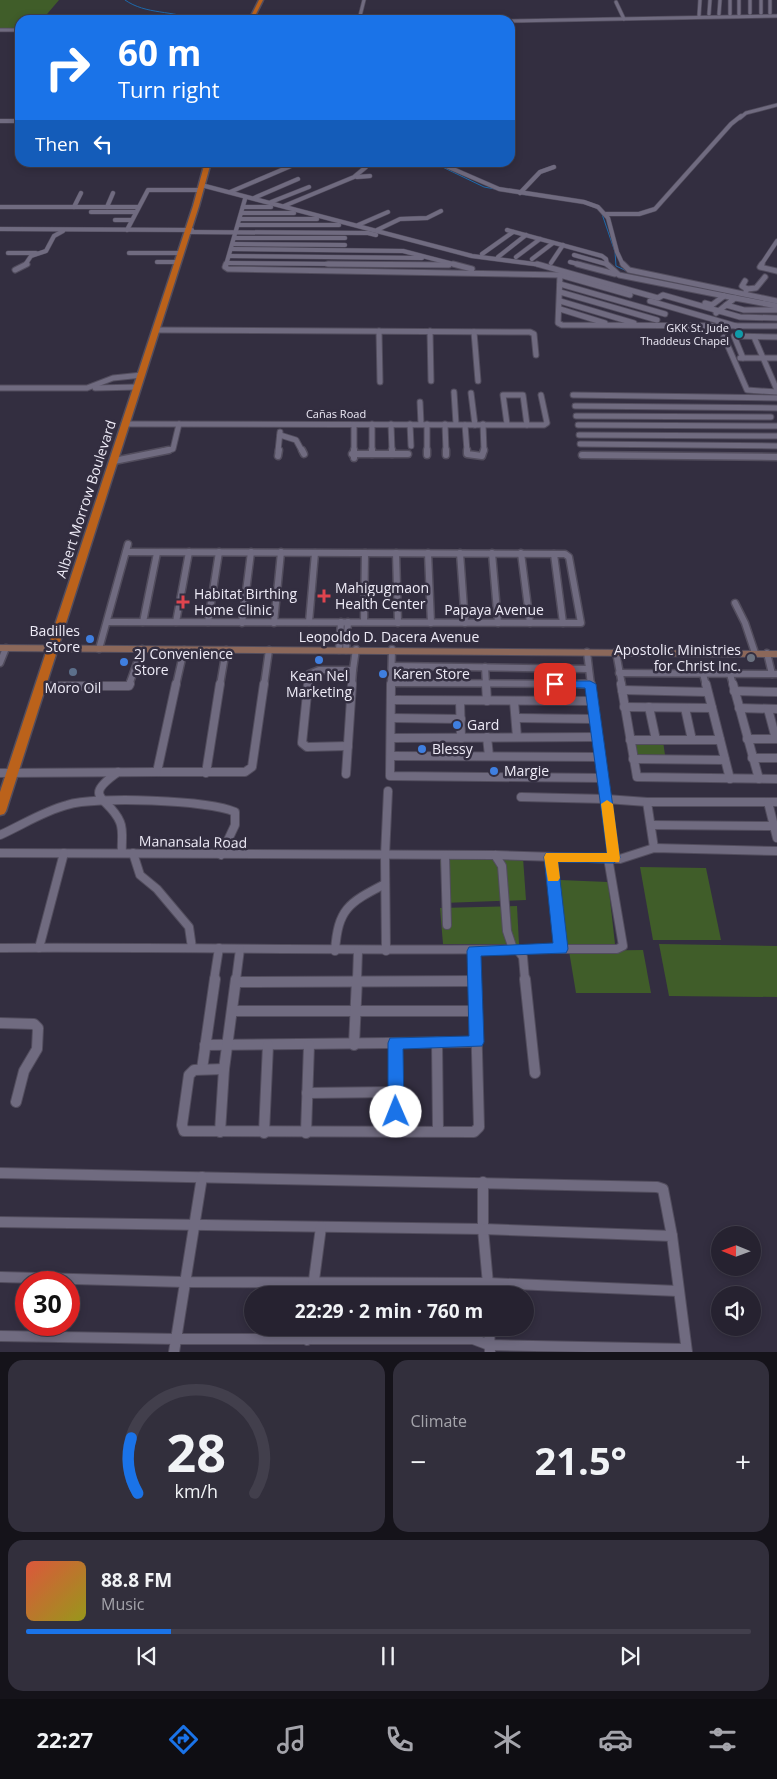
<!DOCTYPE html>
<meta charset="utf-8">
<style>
:root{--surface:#262230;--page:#322f3c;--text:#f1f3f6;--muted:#a4a4ab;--line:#423f4c;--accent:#1a73e8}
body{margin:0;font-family:"Open Sans",sans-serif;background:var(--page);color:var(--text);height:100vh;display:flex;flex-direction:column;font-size:19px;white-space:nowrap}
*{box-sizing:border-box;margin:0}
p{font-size:16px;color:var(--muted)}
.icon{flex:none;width:28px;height:28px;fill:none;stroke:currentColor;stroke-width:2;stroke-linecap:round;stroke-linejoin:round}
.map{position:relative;height:1352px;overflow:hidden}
.side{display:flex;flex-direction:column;gap:8px;padding:8px;background:#15131a;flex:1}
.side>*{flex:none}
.banner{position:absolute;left:15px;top:15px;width:500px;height:152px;border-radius:15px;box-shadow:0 2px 8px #0003,0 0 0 1px var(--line);background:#1a73e8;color:#fff;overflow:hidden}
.needle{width:32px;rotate:271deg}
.controls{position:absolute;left:711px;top:1226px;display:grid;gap:10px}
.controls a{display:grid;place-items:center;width:50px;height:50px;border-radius:50%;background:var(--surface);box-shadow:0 2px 8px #0003,0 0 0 1px var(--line);font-size:25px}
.speed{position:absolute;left:15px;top:1271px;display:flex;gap:10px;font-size:25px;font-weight:700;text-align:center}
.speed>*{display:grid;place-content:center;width:65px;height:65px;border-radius:50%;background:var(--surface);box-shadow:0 2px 8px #0003,0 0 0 1px var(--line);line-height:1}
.speed .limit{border:8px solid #d22;background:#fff;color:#111}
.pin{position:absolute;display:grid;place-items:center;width:42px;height:42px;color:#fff;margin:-21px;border-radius:10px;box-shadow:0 2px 8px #0006}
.me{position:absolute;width:55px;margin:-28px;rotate:359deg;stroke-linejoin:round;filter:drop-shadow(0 0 4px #0008)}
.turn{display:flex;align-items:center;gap:18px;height:105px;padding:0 20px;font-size:22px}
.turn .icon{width:65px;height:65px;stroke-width:2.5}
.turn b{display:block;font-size:35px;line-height:42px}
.then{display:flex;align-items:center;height:48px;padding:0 20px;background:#0003;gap:10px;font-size:19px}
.big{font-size:38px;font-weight:700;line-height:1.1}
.side .card{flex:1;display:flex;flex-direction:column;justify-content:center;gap:8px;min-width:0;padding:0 18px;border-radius:15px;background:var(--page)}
.side .dial{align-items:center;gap:0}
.dial svg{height:130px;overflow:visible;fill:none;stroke:var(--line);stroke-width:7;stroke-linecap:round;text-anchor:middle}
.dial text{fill:var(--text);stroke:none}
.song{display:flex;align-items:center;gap:15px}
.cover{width:60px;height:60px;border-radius:8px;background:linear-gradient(135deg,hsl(10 70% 55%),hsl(60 70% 35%))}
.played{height:5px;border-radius:2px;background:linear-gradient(90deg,var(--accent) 20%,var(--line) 20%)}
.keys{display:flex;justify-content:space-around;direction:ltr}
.heat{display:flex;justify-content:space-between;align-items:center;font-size:28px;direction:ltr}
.side .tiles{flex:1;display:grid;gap:8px;grid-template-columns:1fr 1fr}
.card:last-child{grid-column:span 2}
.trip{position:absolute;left:244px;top:1286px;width:290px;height:50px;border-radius:25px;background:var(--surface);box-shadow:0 2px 8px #0003,0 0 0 1px var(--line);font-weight:700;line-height:50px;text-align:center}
.dock{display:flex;height:80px;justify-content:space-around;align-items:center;background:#0f0e13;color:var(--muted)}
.dock .icon{width:35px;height:35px}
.dock .active{color:var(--accent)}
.dock b{font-size:22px;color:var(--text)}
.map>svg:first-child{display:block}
.green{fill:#405d29}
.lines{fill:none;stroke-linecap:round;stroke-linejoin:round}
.stream{stroke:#1d69ab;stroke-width:1}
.minor-far5-casing{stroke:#524d5d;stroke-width:4.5}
.minor-far4-casing{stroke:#524d5d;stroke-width:5}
.minor-far3-casing{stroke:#524d5d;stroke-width:7}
.minor-far2-casing{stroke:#524d5d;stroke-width:9}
.minor-far1-casing{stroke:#524d5d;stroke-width:10}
.minor-casing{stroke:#524d5d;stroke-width:12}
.secondary-casing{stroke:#524d5d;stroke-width:2}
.trunk-casing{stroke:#524d5d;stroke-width:3}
.minor-far5{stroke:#706b80;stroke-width:3}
.minor-far4{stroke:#706b80;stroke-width:4}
.minor-far3{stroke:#706b80;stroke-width:5}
.minor-far2{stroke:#706b80;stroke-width:6}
.minor-far1{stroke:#706b80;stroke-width:8}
.minor{stroke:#706b80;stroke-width:10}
.secondary{fill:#8c685a;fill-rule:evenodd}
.trunk{fill:#bb621b;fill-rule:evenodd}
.route{fill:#1a73e8;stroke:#114b97}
.slow{fill:#f59e0b}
.culture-dot{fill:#0f9aa8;stroke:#332e40;stroke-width:2}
.health-dot{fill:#e0444e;stroke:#332e40;stroke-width:2}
.shop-dot{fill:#3f7fe0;stroke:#332e40;stroke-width:2}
.worship-dot{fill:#6b7280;stroke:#332e40;stroke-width:2}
.service-dot{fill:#5c6f8a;stroke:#332e40;stroke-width:2}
.labels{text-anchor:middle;stroke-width:5;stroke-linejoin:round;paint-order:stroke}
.far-poi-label{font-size:11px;fill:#edeaf6;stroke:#332e40;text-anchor:end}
.far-street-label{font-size:11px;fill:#edeaf6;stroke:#332e40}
.street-label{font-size:14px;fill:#edeaf6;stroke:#332e40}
.poi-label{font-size:14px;fill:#edeaf6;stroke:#332e40;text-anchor:start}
</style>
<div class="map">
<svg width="777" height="1352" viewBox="0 0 777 1352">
<rect width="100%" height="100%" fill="#332e40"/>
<g class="green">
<path d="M0,0H59L42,20H20V30H0Z"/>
<path d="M633,741H663L665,755H635Z"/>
<path d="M440,858H523L526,900L443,903Z"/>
<path d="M640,867L706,868L721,940H653Z"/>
<path d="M560,880L608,882L615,944L565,946Z"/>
<path d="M517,906L519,944H443L440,908Z"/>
<path d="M659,944L777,946V997L669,996Z"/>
<path d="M643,950L651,993H576L569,951Z"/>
</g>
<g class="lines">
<g class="stream">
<path d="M125,0C146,15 173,10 196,20"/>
<path d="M432,162L484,187L527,195"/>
<path d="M602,214L615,252L616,266L629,272L652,277"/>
</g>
<defs>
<g id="minor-far5">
<path d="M730,0V14"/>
<path d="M739,0V14"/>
<path d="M750,0V13"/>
<path d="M761,0V13"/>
<path d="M770,0V13"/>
<path d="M616,2L624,19"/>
<path d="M709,14L710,0"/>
<path d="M719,14L720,0"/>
<path d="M699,16L700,0"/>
<path d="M359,20L364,0"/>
<path d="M510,21L777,16"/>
<path d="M0,30H20"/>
<path d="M740,118L746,113L777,105"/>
</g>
<g id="minor-far4">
<path d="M0,121H20"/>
<path d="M437,162L499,189L584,202L598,207L608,218L617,252L623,265"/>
<path d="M357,177L370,176"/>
<path d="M205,186L472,256L542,265"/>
<path d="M230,192L291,166"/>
<path d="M520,193L540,172L554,167"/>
<path d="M254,198L298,179"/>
<path d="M271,202L309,187"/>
<path d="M284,206L354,177L366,167"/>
<path d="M0,207H138"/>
<path d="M74,207L81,193"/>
<path d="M107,207L113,193"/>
<path d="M243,207H271"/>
<path d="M91,212H135"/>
<path d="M242,213H294"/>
<path d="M606,214H639L655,209L731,124L741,116"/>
<path d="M240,219H317"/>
<path d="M115,220H131"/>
<path d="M238,225H339"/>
<path d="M358,225L388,212"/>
<path d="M0,229L192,230"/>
<path d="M127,230L148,190H199"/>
<path d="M377,230L400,219L427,218L441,211"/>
<path d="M507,230L602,256L606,259L607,265"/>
<path d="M188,232L368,233L376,235"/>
<path d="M235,238H345"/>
<path d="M234,244L345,245"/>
<path d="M232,249L403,251L457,265"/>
<path d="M8,253H36"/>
<path d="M129,253H181"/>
<path d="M482,254L513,232"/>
<path d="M574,255L606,264"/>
<path d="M230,256L422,258"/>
<path d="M498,257L526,235"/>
<path d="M516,257L540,239"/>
<path d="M532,259L553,243"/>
<path d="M157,262H178"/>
<path d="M570,262L582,265"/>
<path d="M227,263L449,265"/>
<path d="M551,263L563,245"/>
<path d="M25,265L31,256L46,251L54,236L63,231"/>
<path d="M226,265L245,199"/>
<path d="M761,265L777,241"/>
</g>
<g id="minor-far3">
<path d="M226,264L225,267L228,269L560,275L630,295"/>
<path d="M328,264L449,265"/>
<path d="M453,264L472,269"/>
<path d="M537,264L658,298L663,295L740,317L777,318"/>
<path d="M577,264L615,274"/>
<path d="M607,264L619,275L735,298L716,313"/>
<path d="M623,264L629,270L777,301"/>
<path d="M762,264L760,267L777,271"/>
<path d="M15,270L27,264"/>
<path d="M560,275L558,323L562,325L777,326"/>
<path d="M745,281L742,286L747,289L746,291"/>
<path d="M560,284L665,314"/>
<path d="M747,289L756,288L765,277"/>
<path d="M560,292L657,320"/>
<path d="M735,298L777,306"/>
<path d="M560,301L634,323"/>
<path d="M650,301L736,326"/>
<path d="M705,303L712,305L724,296"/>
<path d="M726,305L744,310H777"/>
<path d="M560,309L605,323"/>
<path d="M156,330L530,332L534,334L536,355"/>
<path d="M379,331L380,382"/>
<path d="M430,331L431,381"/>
<path d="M474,332L478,381"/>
<path d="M724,337L747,390L777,392"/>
<path d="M754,337L777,390"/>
<path d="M740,358H777"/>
<path d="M743,358L734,336L777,337"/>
<path d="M0,388H87L113,378L142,375"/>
<path d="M95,388L138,387"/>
<path d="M454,392L456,424"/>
<path d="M471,393L475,425"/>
<path d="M573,395L777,398"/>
<path d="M420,402L421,424"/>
<path d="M575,406L777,408"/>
<path d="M576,416L771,417"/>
<path d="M126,424L544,425L547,423L541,395"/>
<path d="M372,424V451"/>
<path d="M391,424L392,451"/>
<path d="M410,424L411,446"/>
<path d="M427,424V451"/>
<path d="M445,424L446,451"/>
<path d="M483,424L484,451"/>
<path d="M507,424L503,395H523L527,425"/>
<path d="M354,425V451"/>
<path d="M465,425L467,451"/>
<path d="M578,425L777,426"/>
<path d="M280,435L296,440L302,451"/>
<path d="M579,435L777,436"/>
<path d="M580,444L777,446"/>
<path d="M163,451L173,449L179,424"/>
<path d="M278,451L280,432"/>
</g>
<g id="minor-far2">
<path d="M302,450L304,454"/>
<path d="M354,450V458"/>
<path d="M372,450V454"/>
<path d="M392,450V454"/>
<path d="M427,450V455"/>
<path d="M446,450V455"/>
<path d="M467,450V454L482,456L484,450"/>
<path d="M352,454H408"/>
<path d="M582,455L777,457"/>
<path d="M278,456L279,450"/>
<path d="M114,461L169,450"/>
<path d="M396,553L398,623"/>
<path d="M428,553L431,623"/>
<path d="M460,553L465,623"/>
<path d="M492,553L498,623"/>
<path d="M521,553L530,623"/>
<path d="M554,554L563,623"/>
<path d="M735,603L745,623L755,653"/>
<path d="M107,622L581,623L569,557L565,554L126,552"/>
<path d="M143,622L157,553"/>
<path d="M176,622L189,552"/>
<path d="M208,622L219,552"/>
<path d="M309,622L315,553"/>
<path d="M364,622L365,553"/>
<path d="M242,623L251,552"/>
<path d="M274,623L281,552"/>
<path d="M99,649L128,544"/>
<path d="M339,650L341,622"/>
<path d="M346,650L348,622"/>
<path d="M587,652L591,685"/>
<path d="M616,652L622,685"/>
<path d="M767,653L772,674"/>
<path d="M0,663L6,648"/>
<path d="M393,666L588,669"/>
<path d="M485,667L486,685"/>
<path d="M619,673L777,674"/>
<path d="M703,674L706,685"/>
<path d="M730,674L733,685"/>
<path d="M393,683L590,684"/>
<path d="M129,685L142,649"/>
<path d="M176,685L184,650"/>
<path d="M220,685L226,650"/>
<path d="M264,685L269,650"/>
<path d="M308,685L309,674L319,670H353L356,649"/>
<path d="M352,685L353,670"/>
<path d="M391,685L392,649"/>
</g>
<g id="minor-far1">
<path d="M176,684L157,772H245L252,767L264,684"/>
<path d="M308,684L302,743L307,747L348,746"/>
<path d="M391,684L390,776L603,778"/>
<path d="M486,684L487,701"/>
<path d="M580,684H590"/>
<path d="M591,684L606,799L647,802H777"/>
<path d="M621,684L637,777L777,779"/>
<path d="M706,684L730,779"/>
<path d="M733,684L759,779"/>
<path d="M41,686H129L130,684"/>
<path d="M622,690L707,692"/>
<path d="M734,691L777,692"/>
<path d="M393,700L592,701"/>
<path d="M460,701L461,738"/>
<path d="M514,701L517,737"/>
<path d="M624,707L712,708"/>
<path d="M649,707L656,740"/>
<path d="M685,708L692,740"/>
<path d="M739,708L777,709"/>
<path d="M768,709L776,739"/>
<path d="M392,718L461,719"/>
<path d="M516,718L594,719"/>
<path d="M487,737L489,756"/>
<path d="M391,738L597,737"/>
<path d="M747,739H777"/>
<path d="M630,740H720"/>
<path d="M391,756L600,757"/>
<path d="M752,758H777"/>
<path d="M633,759L725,760"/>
<path d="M118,772C80,799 109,796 120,822C124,831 121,843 122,853"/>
<path d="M0,773L157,772"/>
<path d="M206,773L220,684"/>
<path d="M346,774L352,684"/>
<path d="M521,797L606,799L614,858"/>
<path d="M647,802L654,848"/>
<path d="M768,802L777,838"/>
<path d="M651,825L774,826"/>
<path d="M0,835C22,825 44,811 67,805C95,796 209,800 235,812V825L221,855"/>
<path d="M0,853L495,855L620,859L654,848L777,851"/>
<path d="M133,853L140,875L157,889L189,927L192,948"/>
<path d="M495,855L502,866L507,931L513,949"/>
<path d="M445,856L447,925"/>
<path d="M0,948C187,947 374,951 561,949L550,857"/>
<path d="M39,948L64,853"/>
<path d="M517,949L523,957L525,980"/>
<path d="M561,949H617L623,946L608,858"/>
<path d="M335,951C338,909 348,903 385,884"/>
<path d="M386,951L385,856L388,791"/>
<path d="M474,951L475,980"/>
<path d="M214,980L219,948"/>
<path d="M236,980L240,949"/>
<path d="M357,980L358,951"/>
</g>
<g id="minor">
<path d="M525,979L535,1073"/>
<path d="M236,982L475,981"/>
<path d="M232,1011H476"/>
<path d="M0,1023L34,1024L38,1028L37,1049L24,1071L16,1102"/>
<path d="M437,1042L438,1131"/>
<path d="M396,1043V1132"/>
<path d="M205,1045L477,1042"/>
<path d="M354,1045L357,979"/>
<path d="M202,1069L215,979"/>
<path d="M224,1069L194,1070L189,1075L182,1125L184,1131L474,1132L479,1127L475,979"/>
<path d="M307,1093L395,1092"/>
<path d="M220,1132L224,1069L236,979"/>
<path d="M264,1133L268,1045"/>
<path d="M306,1133L309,1045"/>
<path d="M0,1173L657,1187L663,1189L672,1236"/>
<path d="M483,1182V1229L489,1295"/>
<path d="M0,1222L483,1229L672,1236L687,1352"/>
<path d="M0,1277L184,1282L489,1283L678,1291"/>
<path d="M312,1295L321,1227"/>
<path d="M489,1328L490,1352"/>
<path d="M0,1336L176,1339H473L489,1345L686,1349"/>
<path d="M307,1340L309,1328"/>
<path d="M174,1352L202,1177"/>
</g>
<path id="secondary" d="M0,645L777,651V657L0,651Z"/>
<g id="trunk">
<path d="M259,0H263L253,20H249Z"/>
<path d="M205,162H211L199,206L6,811L4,814L0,815V792L193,206Z"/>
</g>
</defs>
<use href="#minor-far5" class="minor-far5-casing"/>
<use href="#minor-far4" class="minor-far4-casing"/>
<use href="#minor-far3" class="minor-far3-casing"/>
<use href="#minor-far2" class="minor-far2-casing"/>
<use href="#minor-far1" class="minor-far1-casing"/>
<use href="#minor" class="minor-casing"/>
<use href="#secondary" class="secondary-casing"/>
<use href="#trunk" class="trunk-casing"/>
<use href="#minor-far5" class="minor-far5"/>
<use href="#minor-far4" class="minor-far4"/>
<use href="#minor-far3" class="minor-far3"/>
<use href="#minor-far2" class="minor-far2"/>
<use href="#minor-far1" class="minor-far1"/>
<use href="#minor" class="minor"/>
<use href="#secondary" class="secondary"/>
<use href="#trunk" class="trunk"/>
</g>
<path class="route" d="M555,681H590L596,684L620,858L614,863L558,862L568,949L566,953L481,956L484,1042L482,1046L403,1049L404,1112L401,1117L396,1119L390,1117L388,1112V1043L390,1038L469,1036L467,951L469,947L553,943L544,857L546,853H607L585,688L551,687L550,684Z"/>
<path class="slow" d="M607,800L613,804L620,858L619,862H558L560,878L558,881H548L544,857L546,853H607L601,804Z"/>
<circle class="culture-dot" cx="739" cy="334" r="5"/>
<g class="health-dot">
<path d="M321.5 588.5h5v5h5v5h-5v5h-5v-5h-5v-5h5z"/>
<path d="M180.5 594.5h5v5h5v5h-5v5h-5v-5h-5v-5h5z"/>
</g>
<g class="shop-dot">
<circle cx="90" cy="639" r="5"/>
<circle cx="319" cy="660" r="5"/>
<circle cx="124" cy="662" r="5"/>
<circle cx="383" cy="674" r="5"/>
<circle cx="457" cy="725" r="5"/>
<circle cx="422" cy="749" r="5"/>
<circle cx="494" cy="771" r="5"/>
</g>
<circle class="worship-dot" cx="751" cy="658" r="5"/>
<circle class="service-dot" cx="73" cy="672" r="5"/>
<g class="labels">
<g class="far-poi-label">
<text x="729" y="332">GKK St. Jude<tspan x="729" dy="13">Thaddeus Chapel</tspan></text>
</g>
<g class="far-street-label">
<text x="336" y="418">Cañas Road</text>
</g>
<g class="street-label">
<text transform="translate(86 499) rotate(-72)" y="5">Albert Morrow Boulevard</text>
<text x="494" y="615">Papaya Avenue</text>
<text x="389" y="642">Leopoldo D. Dacera Avenue</text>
<text transform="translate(193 842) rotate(1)" y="5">Manansala Road</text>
</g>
<g class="poi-label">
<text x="335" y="593">Mahigugmaon<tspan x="335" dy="16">Health Center</tspan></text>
<text x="194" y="599">Habitat Birthing<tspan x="194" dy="16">Home Clinic</tspan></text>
<text x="80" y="636" text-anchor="end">Badilles<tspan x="80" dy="16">Store</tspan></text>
<text x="741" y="655" text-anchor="end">Apostolic Ministries<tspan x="741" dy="16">for Christ Inc.</tspan></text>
<text x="134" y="659">2J Convenience<tspan x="134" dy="16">Store</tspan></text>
<text x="393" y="679">Karen Store</text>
<text x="319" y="681" text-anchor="middle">Kean Nel<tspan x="319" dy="16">Marketing</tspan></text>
<text x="73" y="693" text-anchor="middle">Moro Oil</text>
<text x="467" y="730">Gard</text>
<text x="432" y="754">Blessy</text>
<text x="504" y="776">Margie</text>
</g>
</g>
</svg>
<div class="controls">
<a><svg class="needle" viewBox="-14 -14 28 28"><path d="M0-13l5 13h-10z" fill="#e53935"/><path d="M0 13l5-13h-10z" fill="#a4a4ab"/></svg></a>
<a><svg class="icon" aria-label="sound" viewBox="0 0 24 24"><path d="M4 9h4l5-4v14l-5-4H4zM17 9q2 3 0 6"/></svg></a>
</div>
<div class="speed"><div class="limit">30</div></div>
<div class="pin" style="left:555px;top:684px;background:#d93025"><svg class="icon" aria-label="arrive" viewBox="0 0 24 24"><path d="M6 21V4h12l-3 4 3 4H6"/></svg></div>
<svg class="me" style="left:396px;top:1112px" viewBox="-20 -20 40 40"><circle r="19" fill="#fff"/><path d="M0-13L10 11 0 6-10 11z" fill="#1a73e8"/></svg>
<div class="trip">22:29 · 2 min · 760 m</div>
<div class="banner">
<div class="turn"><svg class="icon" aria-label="right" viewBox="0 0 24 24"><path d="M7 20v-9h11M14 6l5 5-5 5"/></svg><div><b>60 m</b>Turn right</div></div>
<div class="then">Then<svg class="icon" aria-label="left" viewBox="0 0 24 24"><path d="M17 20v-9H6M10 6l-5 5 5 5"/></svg></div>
</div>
</div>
<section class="side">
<div class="tiles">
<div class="card dial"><svg viewBox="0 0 100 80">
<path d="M14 69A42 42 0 1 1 86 69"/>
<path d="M14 69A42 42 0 0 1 10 35" stroke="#1a73e8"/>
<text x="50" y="56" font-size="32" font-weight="700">28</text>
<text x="50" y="72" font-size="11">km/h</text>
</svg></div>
<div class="card"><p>Climate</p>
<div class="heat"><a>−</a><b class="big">21.5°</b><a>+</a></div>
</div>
<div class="card">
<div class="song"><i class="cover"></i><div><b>88.8 FM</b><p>Music</p></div></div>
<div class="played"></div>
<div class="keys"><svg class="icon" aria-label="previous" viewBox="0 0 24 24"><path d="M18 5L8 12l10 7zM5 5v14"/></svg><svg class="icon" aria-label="pause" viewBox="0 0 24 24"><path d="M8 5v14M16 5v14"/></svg><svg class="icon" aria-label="next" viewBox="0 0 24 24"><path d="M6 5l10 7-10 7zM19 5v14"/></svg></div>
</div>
</div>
</section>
<nav class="dock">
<b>22:27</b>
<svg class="icon active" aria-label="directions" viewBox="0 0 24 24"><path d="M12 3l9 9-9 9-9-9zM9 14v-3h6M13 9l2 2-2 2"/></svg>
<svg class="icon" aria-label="music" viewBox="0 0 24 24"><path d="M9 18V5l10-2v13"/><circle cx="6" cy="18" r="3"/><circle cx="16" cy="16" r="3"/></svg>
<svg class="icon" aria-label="phone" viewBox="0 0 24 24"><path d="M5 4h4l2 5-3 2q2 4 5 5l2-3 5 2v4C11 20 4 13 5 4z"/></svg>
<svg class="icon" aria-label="climate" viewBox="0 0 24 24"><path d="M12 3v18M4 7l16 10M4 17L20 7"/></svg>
<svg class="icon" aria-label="car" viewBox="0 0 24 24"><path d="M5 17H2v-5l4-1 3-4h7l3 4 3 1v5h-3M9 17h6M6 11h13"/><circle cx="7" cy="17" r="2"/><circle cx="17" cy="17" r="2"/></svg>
<svg class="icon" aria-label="filters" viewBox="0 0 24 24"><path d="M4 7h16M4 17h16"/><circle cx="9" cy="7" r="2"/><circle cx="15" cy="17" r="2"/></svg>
</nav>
